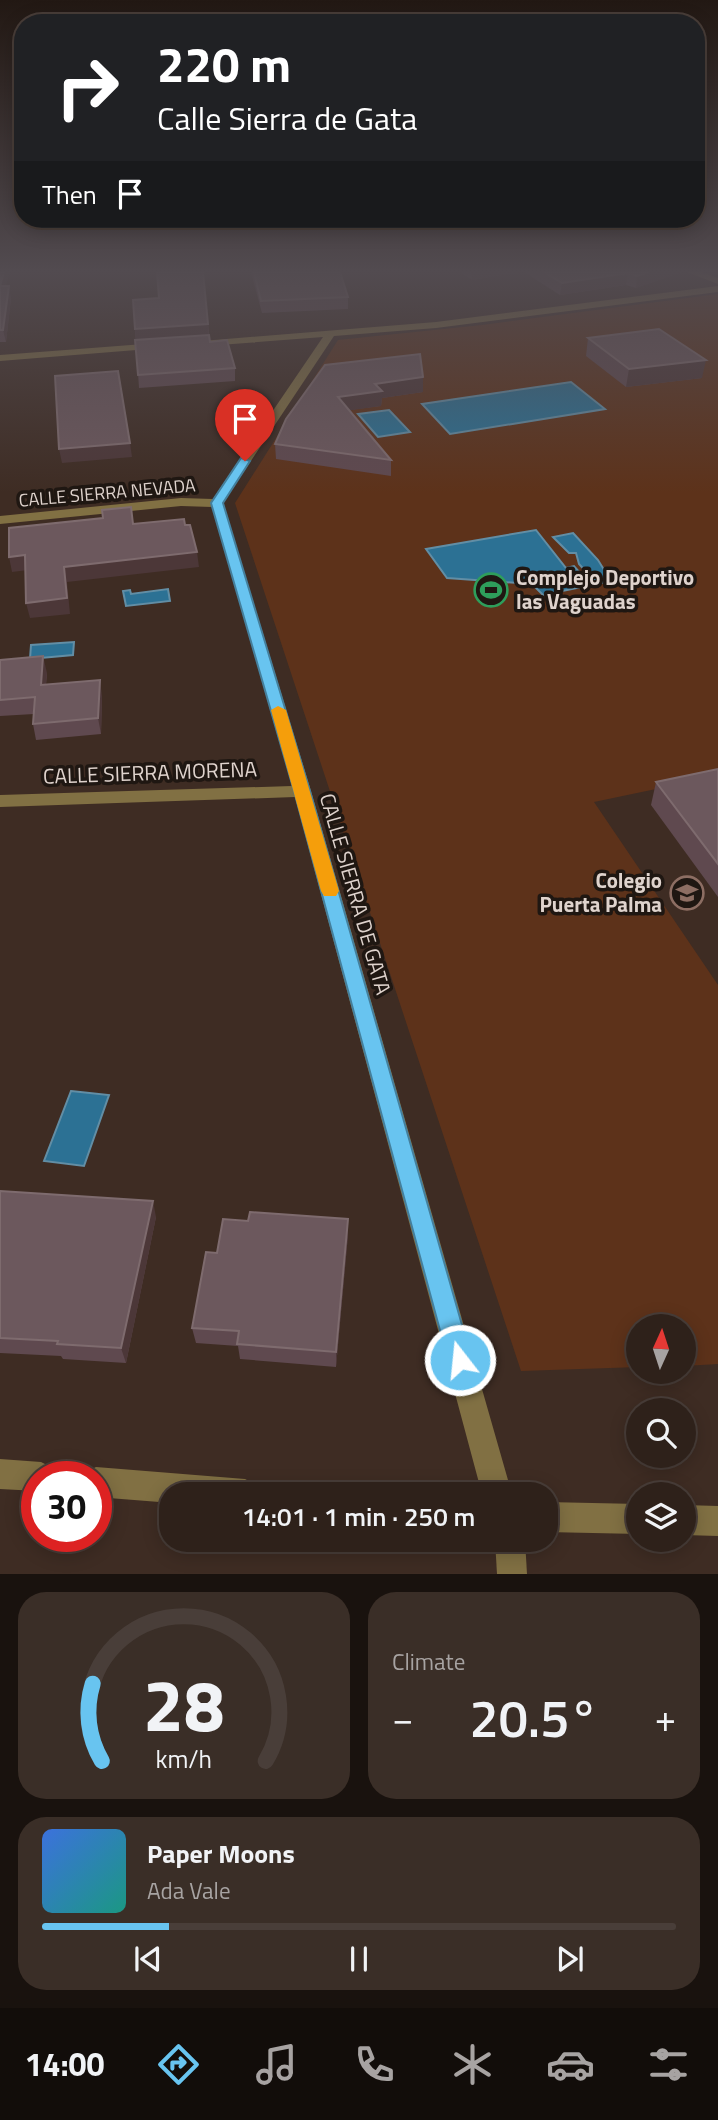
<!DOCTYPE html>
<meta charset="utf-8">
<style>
:root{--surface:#2e211a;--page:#3a2e27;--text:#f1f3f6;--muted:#a7a3a2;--line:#493e39;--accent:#68c4f0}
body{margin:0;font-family:"Titillium Web",sans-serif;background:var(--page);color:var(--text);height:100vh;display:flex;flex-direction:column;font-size:26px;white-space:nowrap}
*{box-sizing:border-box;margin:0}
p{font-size:23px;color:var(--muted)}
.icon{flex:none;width:38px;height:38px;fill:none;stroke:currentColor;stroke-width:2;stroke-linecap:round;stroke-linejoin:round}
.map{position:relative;height:1574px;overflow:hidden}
.drawer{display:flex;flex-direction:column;gap:18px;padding:18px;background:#19120e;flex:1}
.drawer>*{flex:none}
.guide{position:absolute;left:14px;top:14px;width:691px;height:214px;border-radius:28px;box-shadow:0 4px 18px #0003,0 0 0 2px var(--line);background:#202124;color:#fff;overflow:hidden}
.needle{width:46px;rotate:3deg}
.fabs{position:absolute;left:626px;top:1314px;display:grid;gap:14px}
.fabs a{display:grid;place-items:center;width:70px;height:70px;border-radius:50%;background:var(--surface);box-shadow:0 4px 18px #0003,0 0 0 2px var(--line);font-size:35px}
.speed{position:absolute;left:21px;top:1461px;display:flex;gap:14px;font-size:35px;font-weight:700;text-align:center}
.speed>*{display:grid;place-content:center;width:91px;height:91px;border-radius:50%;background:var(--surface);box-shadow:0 4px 18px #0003,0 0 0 2px var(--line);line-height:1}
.speed .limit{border:10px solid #d22;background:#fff;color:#111}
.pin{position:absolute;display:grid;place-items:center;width:60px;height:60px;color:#fff;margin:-72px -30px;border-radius:50% 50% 50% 0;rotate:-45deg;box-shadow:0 0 7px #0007}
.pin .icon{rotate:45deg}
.me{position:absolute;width:77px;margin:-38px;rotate:344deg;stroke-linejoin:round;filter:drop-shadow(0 0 5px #0008)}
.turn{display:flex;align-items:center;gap:24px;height:147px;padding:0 28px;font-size:32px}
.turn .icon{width:91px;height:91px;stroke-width:2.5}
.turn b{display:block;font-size:49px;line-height:60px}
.then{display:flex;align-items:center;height:66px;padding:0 28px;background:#0003;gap:14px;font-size:26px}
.big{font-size:52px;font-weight:600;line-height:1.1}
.drawer .card{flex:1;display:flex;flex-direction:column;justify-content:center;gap:10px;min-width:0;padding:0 24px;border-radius:28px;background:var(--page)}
.drawer .dial{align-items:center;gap:0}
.dial svg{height:182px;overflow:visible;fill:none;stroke:var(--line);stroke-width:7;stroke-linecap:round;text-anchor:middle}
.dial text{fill:var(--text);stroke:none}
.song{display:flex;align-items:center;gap:21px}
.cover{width:84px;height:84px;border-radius:10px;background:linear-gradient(135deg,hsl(220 70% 55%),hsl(170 70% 35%))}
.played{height:7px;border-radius:4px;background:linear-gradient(90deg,var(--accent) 20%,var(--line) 20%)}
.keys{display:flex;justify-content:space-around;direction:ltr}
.heat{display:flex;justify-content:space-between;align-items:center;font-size:38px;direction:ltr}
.drawer .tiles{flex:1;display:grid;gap:18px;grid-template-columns:1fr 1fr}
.card:last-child{grid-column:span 2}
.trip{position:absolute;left:159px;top:1482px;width:399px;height:70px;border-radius:28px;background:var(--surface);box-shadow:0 4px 18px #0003,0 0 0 2px var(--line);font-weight:600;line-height:70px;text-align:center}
.menu{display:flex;height:112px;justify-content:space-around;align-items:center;background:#120d0a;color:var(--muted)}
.menu .icon{width:49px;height:49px}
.menu .on{color:var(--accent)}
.menu b{font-size:32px;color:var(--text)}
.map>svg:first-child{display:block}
.green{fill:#5d321a}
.water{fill:#2c7194;stroke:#628ea5;stroke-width:2}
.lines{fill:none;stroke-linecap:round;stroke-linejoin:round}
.minor{fill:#817043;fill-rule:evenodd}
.wall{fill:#5f494f}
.shaded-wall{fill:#4c3738}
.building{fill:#6c585d;stroke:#7e6b6e;stroke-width:2}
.route{fill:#68c4f0;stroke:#447f9c;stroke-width:2}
.slow{fill:#f59e0b}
.labels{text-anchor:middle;stroke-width:7;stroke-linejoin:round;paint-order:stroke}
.far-street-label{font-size:18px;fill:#dfd3cd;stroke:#1f1712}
.poi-label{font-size:21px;font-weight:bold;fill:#dfd3cd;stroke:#1f1712;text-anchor:start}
.street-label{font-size:21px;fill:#dfd3cd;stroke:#1f1712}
</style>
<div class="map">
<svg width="718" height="1574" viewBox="0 0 718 1574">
<rect width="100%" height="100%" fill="#3e2c23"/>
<path class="green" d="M718,294V776L594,802L718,985V1364L684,1366V1326H639V1367L521,1371L235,503L338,340L482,325Z"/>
<g class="water">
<path d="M571,382L605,409L450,434L422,404Z"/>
<path d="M389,410L410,432L378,437L358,414Z"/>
<path d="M536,530L566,568L574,566L591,585L543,595L532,584L447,578L426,549Z"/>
<path d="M573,533L598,560L611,581L597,584L579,564L576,553H569L553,537Z"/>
<path d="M168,589L170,601L126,606L123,591L130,590L131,594Z"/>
<path d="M74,642L73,655L30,659L31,645Z"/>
<path d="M71,1091L109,1095L84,1166L44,1161Z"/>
</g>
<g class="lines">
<g class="minor">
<path d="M687,272H701L718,278V284Z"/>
<path d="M718,286V292L436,328L334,336L223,503L311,791L512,1494H482L295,797L0,807V795L292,786L212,507L181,506L0,524V516L181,498L213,499L323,337L206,346L202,345V341L436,322Z"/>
<path d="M157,343L161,344V348L0,361V355Z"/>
<path d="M0,1459L41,1462L51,1467L56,1477H37V1491L0,1489Z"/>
<path d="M96,1467L245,1479L255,1484L260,1494H172V1503L96,1497V1477H83L86,1472Z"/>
<path d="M546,1502L639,1504V1534L546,1532Z"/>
<path d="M684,1505L718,1506V1536L684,1535Z"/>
<path d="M495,1540H525L527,1574H497Z"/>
</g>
</g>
<g class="wall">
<path d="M0,272L11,298L6,342H0Z"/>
<path d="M203,272L210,342L235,368V381L139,388L135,329Z"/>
<path d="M251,272H340L348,297V309L262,313Z"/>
<path d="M460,272H521L472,280Z"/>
<path d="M524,272H682L636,288L626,285L560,295Z"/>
<path d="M588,338L702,378L626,387L586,356Z"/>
<path d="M420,354L423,377V392L382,398L381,406L349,410L391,460V476L276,459L275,444L286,419L325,365Z"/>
<path d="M0,660L47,673L46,685L102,696L101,734L36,740L33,724L34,714L0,716Z"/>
<path d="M718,769V897L651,805L656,782Z"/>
<path d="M0,1191L156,1217L126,1363L63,1359L61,1356L0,1353Z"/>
<path d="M348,1235L336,1367L240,1359L238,1346L196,1343L192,1328L217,1253Z"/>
</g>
<g class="shaded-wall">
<path d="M4,272H10L2,298L0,286Z"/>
<path d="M472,272H521L472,280Z"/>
<path d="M649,272H682L636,288L637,276Z"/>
<path d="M628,273L626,285L560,295L562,283Z"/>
<path d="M9,286L11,298L6,342L3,330Z"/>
<path d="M208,324L209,337L136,342L135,329Z"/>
<path d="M706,360L702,378L626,387L629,369Z"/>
<path d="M423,377V392L382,398L381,406L338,412V397L375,384Z"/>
<path d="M130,443L132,457L62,463L59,449Z"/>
<path d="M197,552L199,567L67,582L70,614L30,618L26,603L64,567Z"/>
<path d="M25,555L28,570L12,572L9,557Z"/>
<path d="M43,656L47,673L44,701L41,685Z"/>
<path d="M100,680L102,696L101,734L98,718Z"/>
<path d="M153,1201L156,1217L126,1363L121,1348Z"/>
<path d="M348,1219V1235L336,1367V1352Z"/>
</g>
<g class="building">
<path d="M0,272H4L0,286H9L3,330H0Z"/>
<path d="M157,272H203L208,324L135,329L133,300L159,298Z"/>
<path d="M254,272H340L348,297L261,301Z"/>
<path d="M544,272H649L637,276L628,273L562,283Z"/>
<path d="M659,329L706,360L629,369L588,338Z"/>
<path d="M209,335L210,342L227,340L235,368L138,375L135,340Z"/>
<path d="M420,354L423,377L375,384L382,391L338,397L391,460L275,444L286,419L325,365Z"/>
<path d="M118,371L130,443L59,449L55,376Z"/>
<path d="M131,507L133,524L184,519L185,525H190L197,552L64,567L67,598L26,603L25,555L9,557V528L103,518L102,510Z"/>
<path d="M43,656L41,685L100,680L98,718L33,724L35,697L0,700V660Z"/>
<path d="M718,769V864L656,782Z"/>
<path d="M0,1191L153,1201L121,1348L57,1344L58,1341L0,1338Z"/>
<path d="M250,1212L348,1219L336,1352L237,1344L239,1331L192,1328L206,1252L217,1253L223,1219L248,1221Z"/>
</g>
<linearGradient id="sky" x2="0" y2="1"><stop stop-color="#221813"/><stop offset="0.55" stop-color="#524b50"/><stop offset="1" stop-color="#524b50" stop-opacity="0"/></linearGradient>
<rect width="718" height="493" fill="url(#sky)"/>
<path class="route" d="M241,458L250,461L223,503L310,791L472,1360L469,1368L460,1372L451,1368L448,1360L294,791L211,503Z"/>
<path class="slow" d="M278,706L286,710L339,891L336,896H324L321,891L271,710Z"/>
<defs>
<symbol id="stadium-ring" viewBox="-11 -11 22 22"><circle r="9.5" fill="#1f1712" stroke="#2e9e5b" stroke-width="1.5"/><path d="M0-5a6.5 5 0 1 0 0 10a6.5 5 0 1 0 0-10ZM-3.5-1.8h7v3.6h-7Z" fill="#2e9e5b"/></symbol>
<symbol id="school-ring" viewBox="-11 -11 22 22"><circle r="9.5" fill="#1f1712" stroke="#8d6e63" stroke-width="1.5"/><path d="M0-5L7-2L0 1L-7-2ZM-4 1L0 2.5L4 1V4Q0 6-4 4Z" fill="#8d6e63"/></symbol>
</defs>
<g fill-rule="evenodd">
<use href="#stadium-ring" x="472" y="571" width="38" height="38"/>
<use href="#school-ring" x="668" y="874" width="38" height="38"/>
</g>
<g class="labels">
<g class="far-street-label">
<text transform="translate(107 493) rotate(-5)" y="6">CALLE SIERRA NEVADA</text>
</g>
<g class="poi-label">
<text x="516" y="585">Complejo Deportivo<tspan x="516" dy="24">las Vaguadas</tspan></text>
<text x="662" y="888" text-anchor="end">Colegio<tspan x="662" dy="24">Puerta Palma</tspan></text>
</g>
<g class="street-label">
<text transform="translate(150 773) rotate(-2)" y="7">CALLE SIERRA MORENA</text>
<text transform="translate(355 894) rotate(74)" y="7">CALLE SIERRA DE GATA</text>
</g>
</g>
</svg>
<div class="fabs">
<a><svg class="needle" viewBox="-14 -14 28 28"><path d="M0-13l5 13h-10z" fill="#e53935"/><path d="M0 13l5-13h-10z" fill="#a7a3a2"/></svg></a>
<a><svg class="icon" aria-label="search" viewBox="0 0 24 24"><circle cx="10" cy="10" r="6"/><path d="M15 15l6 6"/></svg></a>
<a><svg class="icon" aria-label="layers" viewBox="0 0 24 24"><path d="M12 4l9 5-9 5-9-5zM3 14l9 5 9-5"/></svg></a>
</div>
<div class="speed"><div class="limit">30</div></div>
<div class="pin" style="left:245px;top:461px;background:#d93025"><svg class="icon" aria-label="arrive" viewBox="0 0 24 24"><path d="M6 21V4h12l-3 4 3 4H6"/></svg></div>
<svg class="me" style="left:460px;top:1360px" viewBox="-20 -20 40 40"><circle r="17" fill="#68c4f0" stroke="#fff" stroke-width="3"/><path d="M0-11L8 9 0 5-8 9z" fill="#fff"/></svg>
<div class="trip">14:01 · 1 min · 250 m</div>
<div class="guide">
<div class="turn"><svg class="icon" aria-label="right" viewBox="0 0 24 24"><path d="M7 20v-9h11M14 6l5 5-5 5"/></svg><div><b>220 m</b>Calle Sierra de Gata</div></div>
<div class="then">Then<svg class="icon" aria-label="arrive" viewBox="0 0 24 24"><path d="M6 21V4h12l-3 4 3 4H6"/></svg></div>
</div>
</div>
<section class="drawer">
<div class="tiles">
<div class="card dial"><svg viewBox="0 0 100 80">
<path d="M14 69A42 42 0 1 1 86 69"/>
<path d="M14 69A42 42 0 0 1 10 35" stroke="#68c4f0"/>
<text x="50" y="56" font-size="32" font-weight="700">28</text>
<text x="50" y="72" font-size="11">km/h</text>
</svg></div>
<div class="card"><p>Climate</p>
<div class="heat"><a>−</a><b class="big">20.5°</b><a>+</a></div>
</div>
<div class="card">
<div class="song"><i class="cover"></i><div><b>Paper Moons</b><p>Ada Vale</p></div></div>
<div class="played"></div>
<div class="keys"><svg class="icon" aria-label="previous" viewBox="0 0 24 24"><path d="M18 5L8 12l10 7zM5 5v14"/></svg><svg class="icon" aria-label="pause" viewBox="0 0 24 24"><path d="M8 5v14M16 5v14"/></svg><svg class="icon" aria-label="next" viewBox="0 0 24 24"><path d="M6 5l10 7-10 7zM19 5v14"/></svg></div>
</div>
</div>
</section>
<nav class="menu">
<b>14:00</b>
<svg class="icon on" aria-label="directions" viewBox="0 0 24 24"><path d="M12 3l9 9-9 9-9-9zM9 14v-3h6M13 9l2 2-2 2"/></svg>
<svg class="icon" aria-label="music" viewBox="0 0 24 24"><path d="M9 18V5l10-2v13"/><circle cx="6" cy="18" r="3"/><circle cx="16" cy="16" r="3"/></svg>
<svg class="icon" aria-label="phone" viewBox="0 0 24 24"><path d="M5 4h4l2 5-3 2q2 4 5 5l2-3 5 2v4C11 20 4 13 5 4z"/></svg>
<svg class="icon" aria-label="climate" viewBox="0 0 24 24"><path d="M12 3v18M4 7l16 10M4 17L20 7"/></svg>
<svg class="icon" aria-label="car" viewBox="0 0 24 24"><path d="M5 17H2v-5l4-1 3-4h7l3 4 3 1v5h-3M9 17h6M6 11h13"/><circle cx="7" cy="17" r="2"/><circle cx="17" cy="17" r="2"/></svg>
<svg class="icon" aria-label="filters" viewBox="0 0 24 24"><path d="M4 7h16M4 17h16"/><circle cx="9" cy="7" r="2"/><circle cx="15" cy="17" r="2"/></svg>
</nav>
